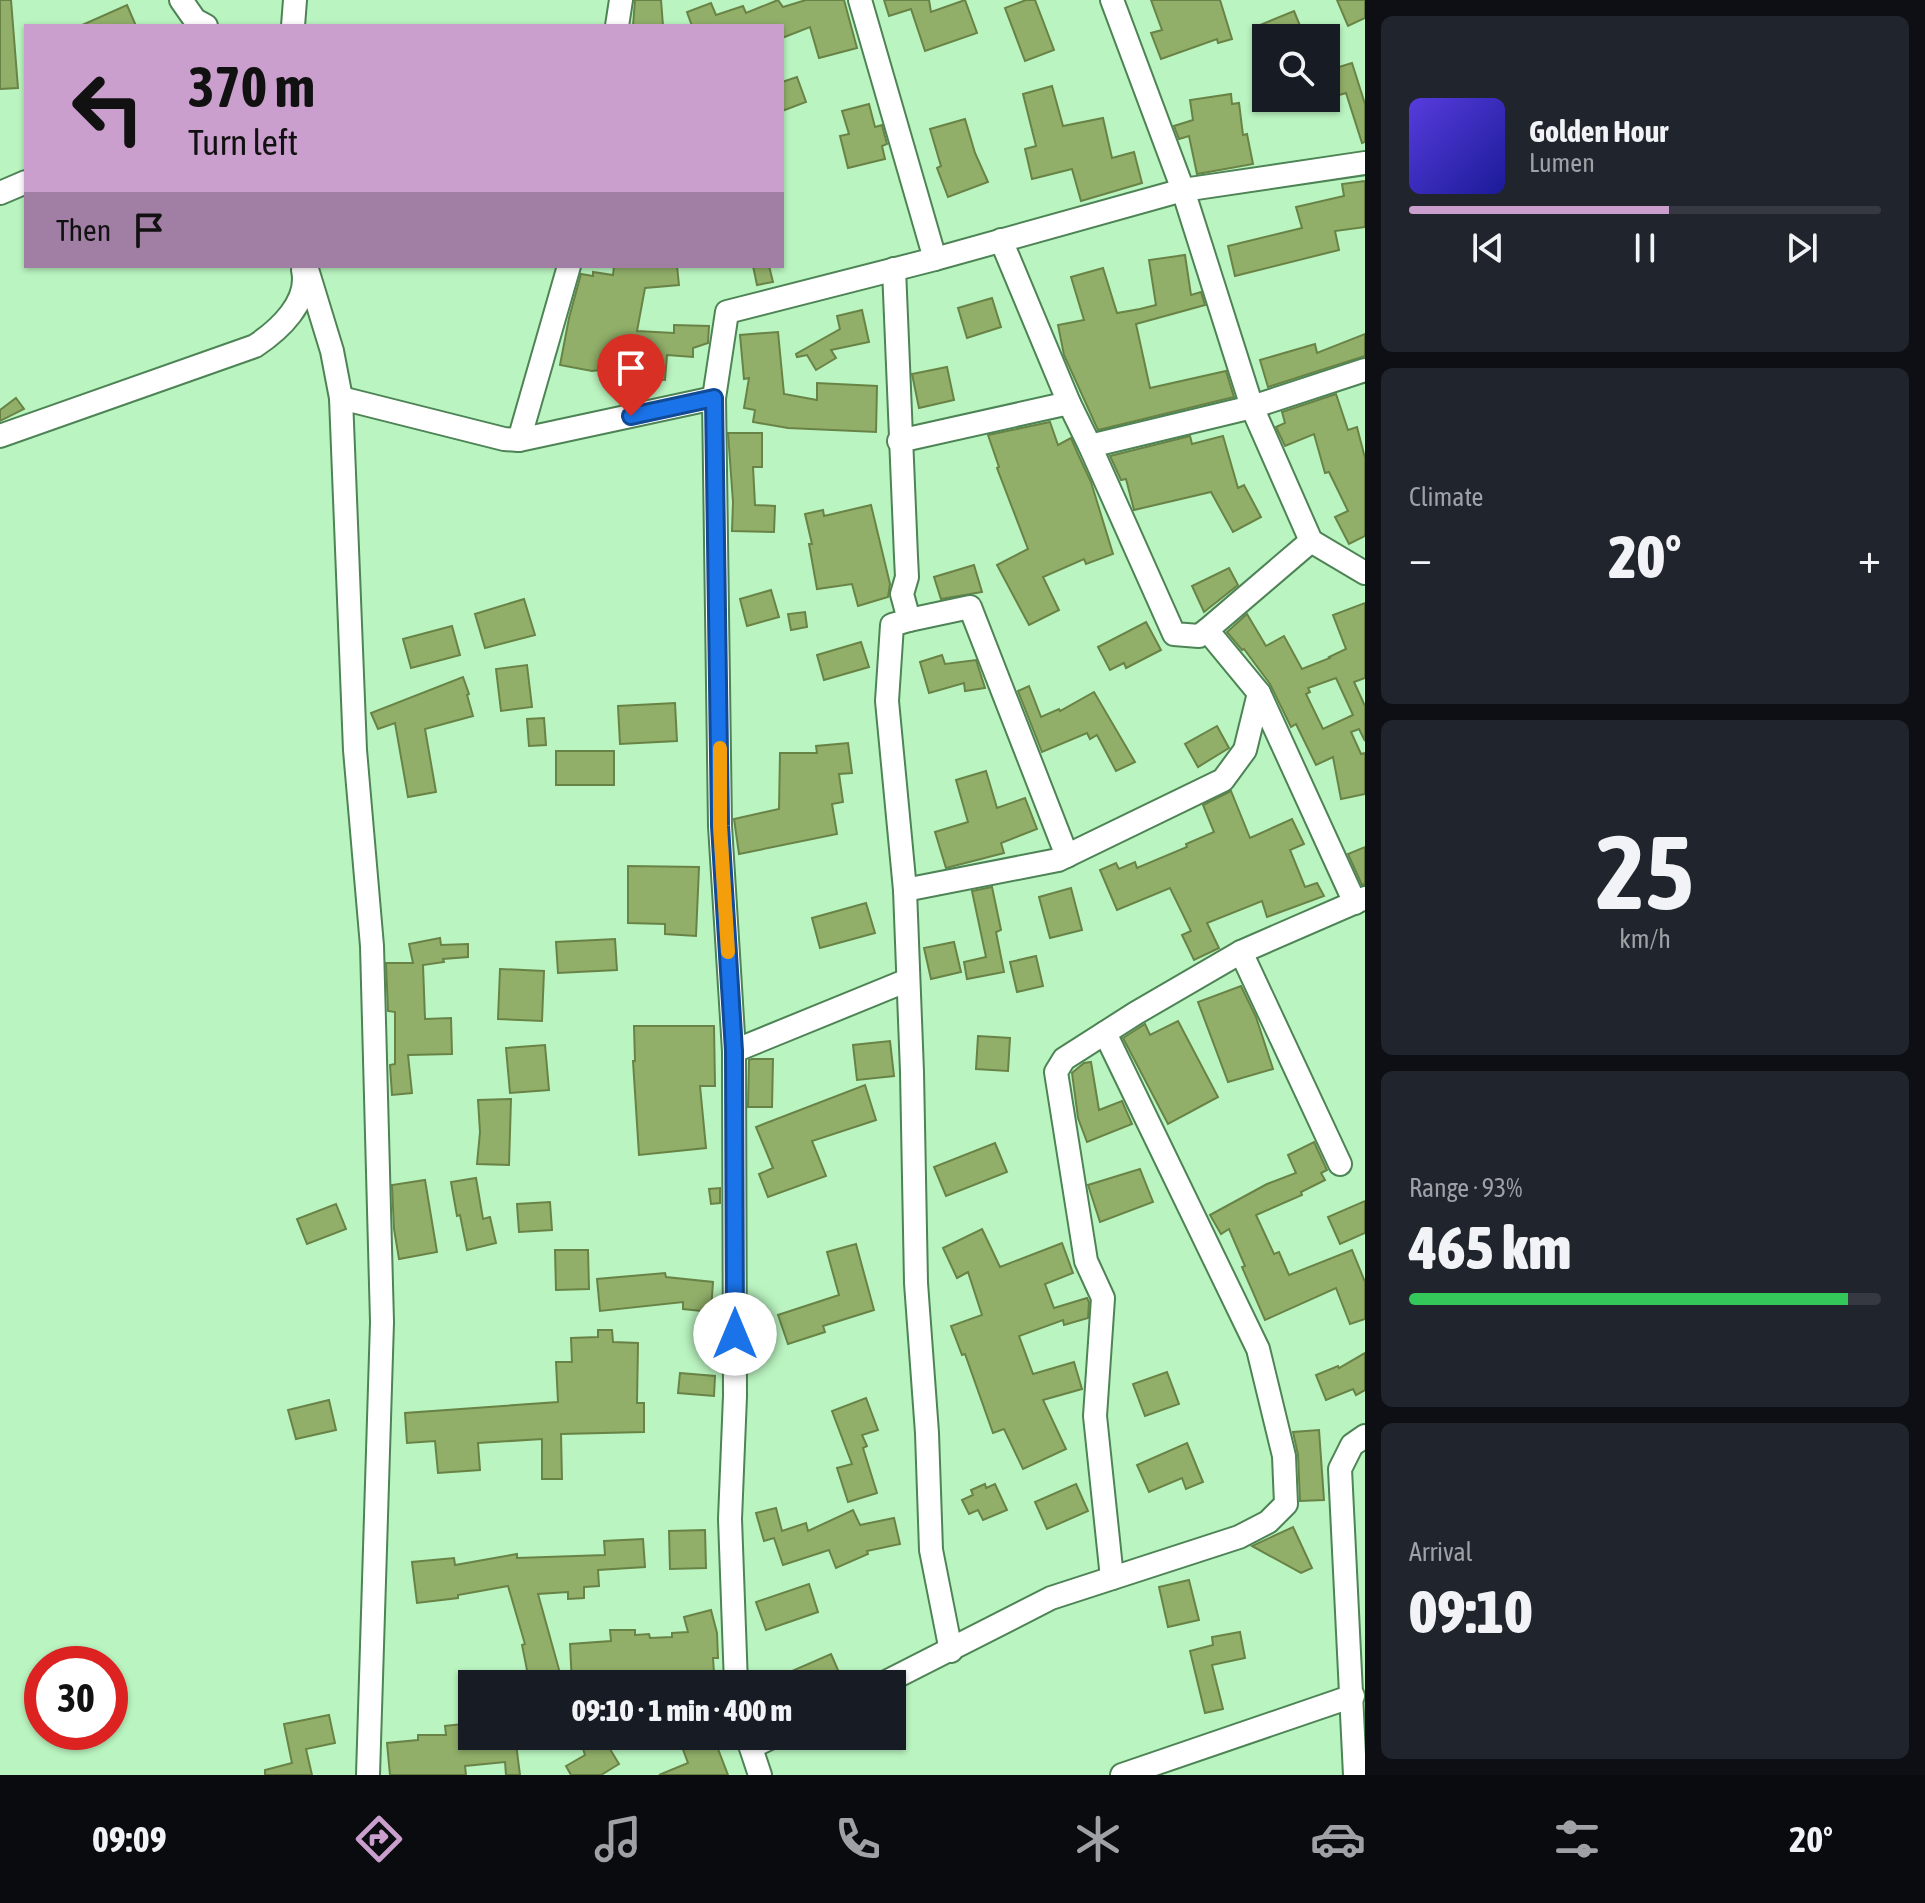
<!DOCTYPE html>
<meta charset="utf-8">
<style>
:root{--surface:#171b24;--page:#20242c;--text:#f1f3f6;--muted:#9ea1a6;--line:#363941;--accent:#ca9ecd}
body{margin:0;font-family:"Asap Condensed",sans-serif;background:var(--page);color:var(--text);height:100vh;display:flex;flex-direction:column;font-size:30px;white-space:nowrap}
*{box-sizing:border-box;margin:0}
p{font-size:26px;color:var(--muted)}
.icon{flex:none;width:44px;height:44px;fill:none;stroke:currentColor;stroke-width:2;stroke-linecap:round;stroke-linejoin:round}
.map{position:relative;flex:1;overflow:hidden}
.sheet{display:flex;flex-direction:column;gap:16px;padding:16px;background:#0d0f14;width:560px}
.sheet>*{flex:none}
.top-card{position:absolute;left:24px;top:24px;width:760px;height:244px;border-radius:0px;box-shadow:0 2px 6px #0004;background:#ca9ecd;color:#111;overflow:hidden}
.buttons{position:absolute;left:1252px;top:24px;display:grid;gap:16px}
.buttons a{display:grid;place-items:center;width:88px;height:88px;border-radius:0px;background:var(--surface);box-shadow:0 2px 6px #0004;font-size:40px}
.speed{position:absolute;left:24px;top:1646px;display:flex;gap:16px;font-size:40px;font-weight:700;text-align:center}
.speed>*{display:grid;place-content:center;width:104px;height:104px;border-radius:50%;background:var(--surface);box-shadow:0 2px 6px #0004;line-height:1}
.speed .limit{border:12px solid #d22;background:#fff;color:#111}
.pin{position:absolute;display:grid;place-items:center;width:68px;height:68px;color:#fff;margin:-82px -34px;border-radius:50% 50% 50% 0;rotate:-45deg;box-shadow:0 0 8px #0007}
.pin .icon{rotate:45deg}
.me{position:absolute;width:88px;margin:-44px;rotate:0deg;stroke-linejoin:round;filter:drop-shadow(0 0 6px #0008)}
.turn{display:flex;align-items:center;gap:28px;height:168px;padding:0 32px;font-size:36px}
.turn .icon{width:104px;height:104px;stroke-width:2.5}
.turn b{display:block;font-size:56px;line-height:68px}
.then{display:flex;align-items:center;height:76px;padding:0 32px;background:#0003;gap:16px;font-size:30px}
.big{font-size:60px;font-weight:800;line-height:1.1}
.sheet .widget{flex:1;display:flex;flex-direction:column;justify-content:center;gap:12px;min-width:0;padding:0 28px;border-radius:12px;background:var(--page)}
.sheet .dial{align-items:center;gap:0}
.dial b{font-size:104px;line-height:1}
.song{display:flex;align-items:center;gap:24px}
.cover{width:96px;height:96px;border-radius:12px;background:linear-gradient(135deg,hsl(250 70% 55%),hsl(240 70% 35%))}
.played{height:8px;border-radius:4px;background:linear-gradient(90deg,var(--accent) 55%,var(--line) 55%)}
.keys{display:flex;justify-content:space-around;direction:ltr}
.heat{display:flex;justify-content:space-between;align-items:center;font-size:44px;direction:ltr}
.charge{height:12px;border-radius:6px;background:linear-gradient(90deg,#34c759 93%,var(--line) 0)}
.trip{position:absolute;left:458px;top:1670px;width:448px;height:80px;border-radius:0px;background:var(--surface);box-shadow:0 2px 6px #0004;font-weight:800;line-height:80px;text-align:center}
.dock{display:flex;height:128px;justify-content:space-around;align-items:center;background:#090b0e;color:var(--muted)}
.dock .icon{width:56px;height:56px}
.dock .active{color:var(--accent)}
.dock b{font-size:36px;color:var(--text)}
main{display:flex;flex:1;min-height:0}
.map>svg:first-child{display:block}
.building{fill:#91af69;stroke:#698346;stroke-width:2;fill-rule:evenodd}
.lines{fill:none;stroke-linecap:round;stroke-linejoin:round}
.minor-casing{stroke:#4d8355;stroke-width:26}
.minor{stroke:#fff;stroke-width:22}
.route-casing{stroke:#114b97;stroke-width:20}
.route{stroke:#1a73e8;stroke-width:14}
.slow{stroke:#f59e0b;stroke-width:14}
</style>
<main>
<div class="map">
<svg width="1365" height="1775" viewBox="0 0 1365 1775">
<rect width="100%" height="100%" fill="#baf4c0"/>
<g class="building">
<path d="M0,0H11L18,88L0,89Z"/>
<path d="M635,0H661L663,26H633Z"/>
<path d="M778,0L783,7L806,0H844L857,48L819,58L810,27L782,38V26H692L687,12L711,3L716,15L743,6L746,13Z"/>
<path d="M884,0H929L931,12L965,0L977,33L925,51L911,9L889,16Z"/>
<path d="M1026,0H1035L1054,50L1025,61L1005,8Z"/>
<path d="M1151,0H1220L1232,39L1218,43L1217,39L1161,59L1151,33L1162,30Z"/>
<path d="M1337,0H1365V18L1348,26Z"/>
<path d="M127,5L136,26H80Z"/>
<path d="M1294,11L1305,38H1266L1260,25Z"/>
<path d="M1352,63L1365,104V142L1362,143L1346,93L1326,99V71Z"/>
<path d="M797,77L806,102L782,111V82Z"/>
<path d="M1052,86L1063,126L1103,118L1112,158L1134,152L1142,183L1081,201L1072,169L1032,179L1025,149L1036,146L1023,94Z"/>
<path d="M1231,94L1232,104L1239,103L1243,135L1247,134L1253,164L1197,174L1189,136L1179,139L1174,126L1193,120L1190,100Z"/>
<path d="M869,104L875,127L882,125L887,144L882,146L885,159L848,168L840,136L849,134L842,111Z"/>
<path d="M965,119L975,153L988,182L948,197L937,168L941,166L930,129Z"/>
<path d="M1365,181V227L1335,231L1339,250L1235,276L1228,246L1302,228L1296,207L1344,196L1342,184Z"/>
<path d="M1185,255L1191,295L1201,292L1205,305L1136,324L1150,388L1226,371L1234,397L1098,430L1064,355L1058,325L1084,320L1071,277L1103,268L1117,313L1140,309L1156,305L1149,260Z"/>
<path d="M614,266H677L679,285L645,288L637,331L674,333V325L709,326L708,343L693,348V357L667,355L665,380L653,379V387L632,386L633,366L592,371L560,365L569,318L581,274L593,276V272L613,275Z"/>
<path d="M753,266H769L773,282L757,285Z"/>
<path d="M992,298L1001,327L967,338L958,308Z"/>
<path d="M862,310L869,342L831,350L836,358L816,370L807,355L797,357L796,354L840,329L837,316Z"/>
<path d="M778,332L784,394L817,400V383L877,386L876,432L788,428L753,422L755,410L744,408L749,378L744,379L740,335Z"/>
<path d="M1365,334V356L1268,387L1260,360L1315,344L1317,353Z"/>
<path d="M947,367L954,400L919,408L912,374Z"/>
<path d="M1336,394L1348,430L1357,427L1365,458V536L1349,544L1335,517L1348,511L1329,472L1325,473L1314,434L1285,446L1276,427L1285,423L1282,412Z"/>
<path d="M16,398L24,409L0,421V410Z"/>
<path d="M1050,422L1058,445L1071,438L1077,452L1091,482L1113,554L1086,564L1084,559L1043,577L1059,610L1029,625L997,565L1028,549L997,468L999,467L988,435Z"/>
<path d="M728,433H762V467H753L755,505L775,506L774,532L732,531L733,502Z"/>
<path d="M1190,436L1192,444L1223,436L1238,488L1244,485L1261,517L1233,532L1211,492L1134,510L1126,479L1121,480L1110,456Z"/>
<path d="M871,505L890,584L888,597L858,606L852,584L817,589L809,544H812L805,514L823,510L824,516Z"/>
<path d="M974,565L982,592L941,599L934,577Z"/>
<path d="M1229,568L1238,585L1204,612L1192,586Z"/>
<path d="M771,590L779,617L747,626L740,599Z"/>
<path d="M524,599L535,635L485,648L475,614Z"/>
<path d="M1365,603V678L1354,682L1365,706V741L1359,729L1351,732L1361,754L1365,753V794L1341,799L1333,757L1316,765L1296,724L1291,727L1270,684L1244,649L1242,650L1227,632L1247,614L1266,646L1284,636L1302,669L1330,658L1329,657L1346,649L1333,615ZM1336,678L1353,715L1323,729L1306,694L1310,692L1308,688Z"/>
<path d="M805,612L807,627L791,630L788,614Z"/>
<path d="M1146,622L1161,650L1126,668L1124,663L1110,670L1098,647Z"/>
<path d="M452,626L460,655L411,668L403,639Z"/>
<path d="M861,642L869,667L824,680L817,655Z"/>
<path d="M942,655L945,664L976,660L985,688L965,691L964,683L929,693L920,662Z"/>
<path d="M527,665L532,707L501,711L496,669Z"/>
<path d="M463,677L469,694L467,695L473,716L425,729L436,792L408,797L395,723L378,729L371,713Z"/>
<path d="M1029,686L1041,717L1059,709L1060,711L1094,692L1135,762L1116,771L1097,735L1090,739L1087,733L1042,752L1018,691Z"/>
<path d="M675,703L677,741L620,744L618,706Z"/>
<path d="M544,718L546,745L529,746L527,719Z"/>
<path d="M1217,726L1229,748L1198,767L1185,744Z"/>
<path d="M848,743L852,773L839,774L843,802L832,804L837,834L739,854L734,819L779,809L780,753H817L816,746Z"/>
<rect x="556" y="751" width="58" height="34"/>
<path d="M986,771L997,808L1025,798L1037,829L1001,843L1004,853L946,868L935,832L968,822L956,780Z"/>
<path d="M1231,791L1250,838L1292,819L1304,844L1290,850L1305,887L1317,883L1324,896L1267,917L1262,901L1207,923L1219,948L1194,960L1182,935L1191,931L1170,888L1117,910L1100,870L1116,863L1119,869L1135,862L1137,868L1187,847L1186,844L1214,832L1203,805Z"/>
<path d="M1365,847V884L1362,885L1348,854Z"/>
<path d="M628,866L699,867L696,936L665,934V924L628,923Z"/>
<path d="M992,887L1001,930L996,932L1004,972L967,979L964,962L986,957L972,891Z"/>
<path d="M1071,888L1082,930L1050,938L1039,897Z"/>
<path d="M866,903L875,933L820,948L812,918Z"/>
<path d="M440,938L441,945L468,944V957L443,959L444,962L423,965L425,1019L451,1018L452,1054L408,1055L412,1093L392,1095L390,1065L395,1064V1012L388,1011L386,963H413L409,944Z"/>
<path d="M615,939L617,970L558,973L556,942Z"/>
<path d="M954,942L961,972L931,979L924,948Z"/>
<path d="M1036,956L1043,986L1017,992L1010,962Z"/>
<path d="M500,969L544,971L542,1021L498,1019Z"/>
<path d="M1241,986L1256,1017L1273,1069L1228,1082L1198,1002Z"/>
<path d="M1178,1021L1218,1097L1168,1124L1123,1038L1145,1024L1150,1035Z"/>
<path d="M634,1026H714L715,1086H700L706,1148L639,1155L633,1061H635Z"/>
<path d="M978,1036L1010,1038L1008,1071L976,1069Z"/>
<path d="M890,1041L894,1076L857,1080L853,1045Z"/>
<path d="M545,1045L549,1090L510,1093L506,1048Z"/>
<path d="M752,1059H773L772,1107H748L749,1060Z"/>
<path d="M1091,1062L1099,1110L1122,1101L1132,1124L1087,1142L1078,1118L1072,1073L1084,1063Z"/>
<path d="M865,1085L876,1120L812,1141L826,1176L768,1197L759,1174L773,1168L756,1127Z"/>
<path d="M511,1099L509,1165L477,1164L480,1132L478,1100Z"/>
<path d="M1314,1142L1327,1170L1321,1173L1325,1180L1301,1192L1302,1195L1256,1215L1274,1254L1279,1252L1289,1275L1352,1250L1365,1282V1319L1350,1324L1336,1288L1265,1320L1242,1267L1245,1266L1229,1229L1221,1234L1210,1215L1267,1184L1296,1173L1288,1155Z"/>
<path d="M995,1143L1007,1172L946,1196L934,1167Z"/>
<path d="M1140,1169L1153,1202L1100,1222L1088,1185Z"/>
<path d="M476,1178L483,1219L490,1217L496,1243L467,1250L460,1215L457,1216L451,1182Z"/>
<path d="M425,1180L437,1252L399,1259L394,1229L392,1185Z"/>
<path d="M720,1188V1203L711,1204L709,1189Z"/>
<path d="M1365,1201V1233L1340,1244L1328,1217Z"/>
<path d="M550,1202L552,1230L519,1232L517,1204Z"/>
<path d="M336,1204L346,1229L307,1244L297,1219Z"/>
<path d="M982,1229L1000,1267L1062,1243L1073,1273L1045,1284L1054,1308L1087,1298L1089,1302L1088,1318L1064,1325L1063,1320L1019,1336L1033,1374L1074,1362L1082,1389L1043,1400L1066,1449L1023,1469L1004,1429L993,1433L965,1354L962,1355L951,1326L982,1315L968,1272L957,1278L943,1248Z"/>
<path d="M856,1244L874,1310L823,1326L825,1332L788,1344L778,1315L839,1295L827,1252Z"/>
<path d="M555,1250H588L589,1289L556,1290Z"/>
<path d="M665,1273L666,1277L713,1282L711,1312L683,1309V1302L600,1311L597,1279Z"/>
<path d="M598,1330H612L613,1342L638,1343L637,1403H644V1432L561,1434L562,1479H542V1439L478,1443L480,1470L438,1473L435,1441L407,1443L405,1413L558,1402L556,1362H572L571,1338L598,1337Z"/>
<path d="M1365,1353V1390L1356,1395L1353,1389L1326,1400L1316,1375L1338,1366L1339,1368Z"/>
<path d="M1167,1372L1179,1404L1145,1416L1133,1384Z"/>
<path d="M680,1373L715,1376L714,1396L678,1393Z"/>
<path d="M866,1398L878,1430L862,1435L867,1446L863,1448L877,1493L848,1502L837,1468L852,1464L832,1411Z"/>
<path d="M329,1400L336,1430L296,1439L288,1410Z"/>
<path d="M1319,1430L1324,1500L1300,1501L1298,1455L1293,1432Z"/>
<path d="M1187,1443L1203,1482L1186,1489L1182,1478L1149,1492L1137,1465Z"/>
<path d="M985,1484L986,1488L995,1484L1007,1510L983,1520L978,1510L969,1514L962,1500L973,1495L971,1490Z"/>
<path d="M1076,1484L1088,1511L1047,1529L1035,1502Z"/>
<path d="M776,1508L782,1531L806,1523L808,1531L853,1510L860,1525L894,1518L900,1544L867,1551L868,1554L836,1568L829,1550L783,1565L774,1538L764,1541L756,1513Z"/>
<path d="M1293,1527L1312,1568L1301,1573L1252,1546Z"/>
<path d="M705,1530L706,1568L670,1569L669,1531Z"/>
<path d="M643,1539L645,1567L598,1570L599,1586L584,1587V1598L568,1599V1592L538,1594L563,1684H536L535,1674L528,1675L522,1645L525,1644L508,1586L458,1595V1598L417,1603L412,1562L454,1558L455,1565L517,1554V1558L605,1555L604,1541Z"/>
<path d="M1189,1580L1199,1620L1168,1627L1159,1587Z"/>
<path d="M809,1584L818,1612L766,1630L756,1602Z"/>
<path d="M711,1610L717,1633L718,1658H713L714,1673L635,1676L637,1684H572L570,1644L611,1641L610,1630H635V1635L649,1634L650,1638L672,1637V1633L688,1632L684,1617Z"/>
<path d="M1240,1632L1245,1658L1212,1665L1223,1709L1205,1713L1190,1651L1213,1645L1212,1637Z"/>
<path d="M831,1654L844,1684H762Z"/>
<path d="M329,1715L335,1743L306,1749L312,1775H265V1770L292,1763L284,1724Z"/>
<path d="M472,1723V1736H515L520,1775H506L505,1762L465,1766L466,1775H390L387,1743L418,1740V1735H446L445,1726Z"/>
<path d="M579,1736H602L619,1764L601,1775H571L566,1766L585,1755Z"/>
<path d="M678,1736H713L728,1775H659L688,1763Z"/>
</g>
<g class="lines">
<defs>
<g id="minor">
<path d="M181,0L195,20L206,26"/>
<path d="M1112,0L1183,190L1252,407L1311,541L1365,573"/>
<path d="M293,26L295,0"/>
<path d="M617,26L621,0"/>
<path d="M0,193L26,182"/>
<path d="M1001,240L1069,403"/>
<path d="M935,259L1183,190L1365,163"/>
<path d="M306,266L332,351L341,398L355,750L372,946L382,1322L368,1775"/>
<path d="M894,269L906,557L907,577L902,594L909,620L892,625L887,701L905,890L912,1072L916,1283L927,1433L931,1550L951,1651"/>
<path d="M341,398L504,439L519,440L714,398"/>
<path d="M0,436L255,346C279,330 310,302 303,270"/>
<path d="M519,440L569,266"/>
<path d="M899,441L1069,403L1090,446L1252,407L1365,370"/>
<path d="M1090,446L1174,634L1199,636L1207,630"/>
<path d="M1311,541L1207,630L1259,693L1355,903"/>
<path d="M909,620L970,607L1067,856"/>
<path d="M905,890L1058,860L1223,780L1245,750L1259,693"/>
<path d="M1241,952L1340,1164"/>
<path d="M734,1051L908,980"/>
<path d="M1112,1578L1095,1416L1103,1298L1086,1261L1056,1072L1064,1059L1136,1013L1241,952L1365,898"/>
<path d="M736,1684L730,1519L735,1396L734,1051L720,826L714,398L727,312L935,259L860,0"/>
<path d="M882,1684L1051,1598L1239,1537L1268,1522L1286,1504L1284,1456L1258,1349L1105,1033"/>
<path d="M747,1736L760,1775"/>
<path d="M751,1747L774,1736"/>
<path d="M1122,1775L1353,1696"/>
<path d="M1355,1775L1340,1469L1352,1445L1365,1436"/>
</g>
</defs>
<use href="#minor" class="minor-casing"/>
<use href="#minor" class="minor"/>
</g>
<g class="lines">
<defs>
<path id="route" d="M631,416L714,398L720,826L734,1051L735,1334"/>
</defs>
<use href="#route" class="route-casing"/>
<use href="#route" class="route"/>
<path class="slow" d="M720,748V826L728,952"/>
</g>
</svg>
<div class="buttons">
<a><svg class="icon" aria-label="search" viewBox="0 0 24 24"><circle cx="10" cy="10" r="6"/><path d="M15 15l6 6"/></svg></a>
</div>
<div class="speed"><div class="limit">30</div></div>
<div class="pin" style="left:631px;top:416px;background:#d93025"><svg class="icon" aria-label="arrive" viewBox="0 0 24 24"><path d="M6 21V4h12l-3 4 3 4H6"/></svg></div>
<svg class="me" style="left:735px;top:1334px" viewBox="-20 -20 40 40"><circle r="19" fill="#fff"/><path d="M0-13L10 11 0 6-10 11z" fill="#1a73e8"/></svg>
<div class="trip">09:10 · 1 min · 400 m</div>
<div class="top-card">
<div class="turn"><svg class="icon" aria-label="left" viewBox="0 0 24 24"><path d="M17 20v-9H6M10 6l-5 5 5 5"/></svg><div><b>370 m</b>Turn left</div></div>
<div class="then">Then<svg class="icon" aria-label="arrive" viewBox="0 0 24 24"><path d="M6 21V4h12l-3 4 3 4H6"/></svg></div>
</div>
</div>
<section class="sheet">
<div class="widget">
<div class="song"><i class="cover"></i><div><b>Golden Hour</b><p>Lumen</p></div></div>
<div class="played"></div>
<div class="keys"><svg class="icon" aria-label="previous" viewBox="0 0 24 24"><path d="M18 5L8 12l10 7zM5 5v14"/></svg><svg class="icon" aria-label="pause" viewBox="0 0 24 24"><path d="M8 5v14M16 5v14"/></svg><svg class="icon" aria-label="next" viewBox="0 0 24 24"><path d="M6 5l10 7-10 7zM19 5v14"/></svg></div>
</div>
<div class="widget"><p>Climate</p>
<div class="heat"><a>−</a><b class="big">20°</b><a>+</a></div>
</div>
<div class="widget dial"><b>25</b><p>km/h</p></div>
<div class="widget"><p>Range · 93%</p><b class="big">465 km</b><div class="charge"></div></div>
<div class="widget"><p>Arrival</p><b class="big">09:10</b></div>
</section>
</main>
<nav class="dock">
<b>09:09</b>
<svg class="icon active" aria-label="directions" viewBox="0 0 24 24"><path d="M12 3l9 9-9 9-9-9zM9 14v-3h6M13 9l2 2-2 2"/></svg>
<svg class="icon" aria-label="music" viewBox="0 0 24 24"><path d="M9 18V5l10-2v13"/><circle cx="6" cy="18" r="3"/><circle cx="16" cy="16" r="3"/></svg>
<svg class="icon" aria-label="phone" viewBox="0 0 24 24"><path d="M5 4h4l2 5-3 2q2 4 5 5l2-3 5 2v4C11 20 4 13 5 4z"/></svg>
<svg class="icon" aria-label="climate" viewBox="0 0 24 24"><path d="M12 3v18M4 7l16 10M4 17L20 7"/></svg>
<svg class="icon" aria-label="car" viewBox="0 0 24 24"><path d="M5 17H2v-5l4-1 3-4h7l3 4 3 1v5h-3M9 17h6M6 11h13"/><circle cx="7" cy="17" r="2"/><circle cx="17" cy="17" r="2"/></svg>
<svg class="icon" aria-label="filters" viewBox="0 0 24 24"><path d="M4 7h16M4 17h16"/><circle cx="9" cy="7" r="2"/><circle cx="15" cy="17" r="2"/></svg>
<b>20°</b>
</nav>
